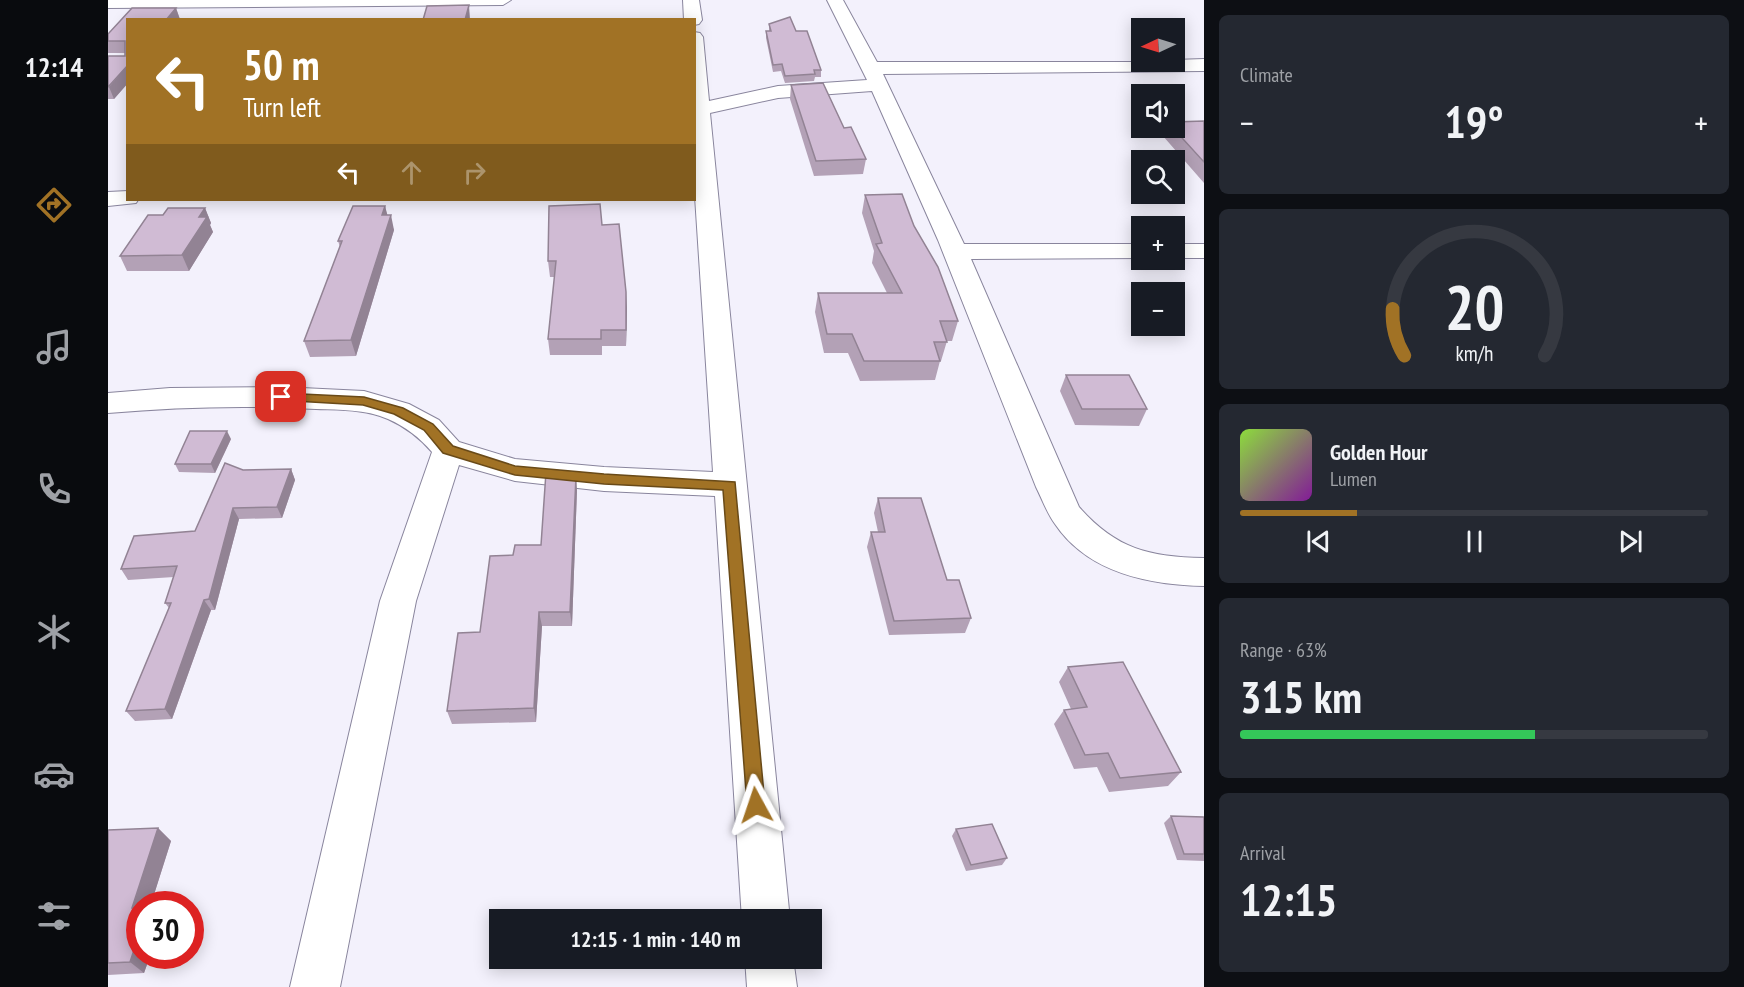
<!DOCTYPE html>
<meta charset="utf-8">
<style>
:root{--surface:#171b24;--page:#242831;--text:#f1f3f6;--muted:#9ea1a6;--line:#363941;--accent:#a17225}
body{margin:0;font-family:"PT Sans Narrow",sans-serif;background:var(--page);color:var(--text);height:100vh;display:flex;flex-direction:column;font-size:22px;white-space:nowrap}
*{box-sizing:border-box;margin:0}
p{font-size:20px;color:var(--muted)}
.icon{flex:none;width:33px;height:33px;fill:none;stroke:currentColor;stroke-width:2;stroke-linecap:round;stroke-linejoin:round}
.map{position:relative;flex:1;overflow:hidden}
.side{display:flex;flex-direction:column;gap:15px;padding:15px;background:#0d0f14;width:540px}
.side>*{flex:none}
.hud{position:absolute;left:18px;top:18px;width:570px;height:183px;border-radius:0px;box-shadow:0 3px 15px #0003;background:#a17225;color:#fff;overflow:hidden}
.needle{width:39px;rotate:266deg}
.fabs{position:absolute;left:1023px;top:18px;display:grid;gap:12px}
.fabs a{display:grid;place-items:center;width:54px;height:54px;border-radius:0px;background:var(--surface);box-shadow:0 3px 15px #0003;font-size:30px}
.speed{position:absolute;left:18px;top:891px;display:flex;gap:12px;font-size:30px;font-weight:700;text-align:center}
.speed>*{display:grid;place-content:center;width:78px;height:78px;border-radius:50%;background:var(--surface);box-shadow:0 3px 15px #0003;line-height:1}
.speed .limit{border:9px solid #d22;background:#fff;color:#111}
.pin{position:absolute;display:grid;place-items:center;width:51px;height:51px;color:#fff;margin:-26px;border-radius:12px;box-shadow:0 3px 9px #0006}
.me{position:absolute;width:66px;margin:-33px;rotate:355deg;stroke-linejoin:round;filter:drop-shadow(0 0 4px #0008)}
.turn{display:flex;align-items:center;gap:21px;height:126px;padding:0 18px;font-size:27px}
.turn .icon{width:78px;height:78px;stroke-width:2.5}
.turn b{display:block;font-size:42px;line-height:51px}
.lanes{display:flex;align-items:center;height:57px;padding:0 18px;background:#0003;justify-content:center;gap:30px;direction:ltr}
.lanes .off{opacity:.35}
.big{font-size:45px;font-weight:700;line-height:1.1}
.side .tile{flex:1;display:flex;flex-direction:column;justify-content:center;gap:9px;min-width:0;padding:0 21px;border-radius:9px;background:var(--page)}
.side .dial{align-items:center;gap:0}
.dial svg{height:156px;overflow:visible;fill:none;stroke:var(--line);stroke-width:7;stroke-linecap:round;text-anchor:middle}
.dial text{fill:var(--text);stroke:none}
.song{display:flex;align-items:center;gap:18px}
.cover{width:72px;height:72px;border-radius:9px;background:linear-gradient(135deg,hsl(90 70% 55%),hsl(290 70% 35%))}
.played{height:6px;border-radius:3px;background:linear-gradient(90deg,var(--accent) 25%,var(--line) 25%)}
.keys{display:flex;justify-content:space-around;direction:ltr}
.heat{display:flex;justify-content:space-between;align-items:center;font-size:33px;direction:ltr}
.charge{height:9px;border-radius:4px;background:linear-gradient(90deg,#34c759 63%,var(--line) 0)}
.trip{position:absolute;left:381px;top:909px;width:333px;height:60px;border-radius:0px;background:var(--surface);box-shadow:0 3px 15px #0003;font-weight:700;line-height:60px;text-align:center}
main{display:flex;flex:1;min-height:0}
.menu{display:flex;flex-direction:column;width:108px;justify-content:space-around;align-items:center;background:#090b0e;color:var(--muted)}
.menu .icon{width:42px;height:42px}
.menu .selected{color:var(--accent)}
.menu b{font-size:27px;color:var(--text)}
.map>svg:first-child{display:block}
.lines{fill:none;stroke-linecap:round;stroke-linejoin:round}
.street-casing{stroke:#89859d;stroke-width:2}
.street{fill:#fff;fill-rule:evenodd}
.wall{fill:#b3a1b6}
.shaded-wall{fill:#928394}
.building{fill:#d0bbd4;stroke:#928394;stroke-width:1.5}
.route{fill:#a17225;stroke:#694a18;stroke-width:1.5}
</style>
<main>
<nav class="menu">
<b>12:14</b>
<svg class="icon selected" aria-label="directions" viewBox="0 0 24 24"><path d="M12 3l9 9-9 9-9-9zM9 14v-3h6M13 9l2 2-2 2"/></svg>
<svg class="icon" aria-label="music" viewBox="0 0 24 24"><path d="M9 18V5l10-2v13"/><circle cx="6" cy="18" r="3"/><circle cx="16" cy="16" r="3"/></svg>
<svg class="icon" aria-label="phone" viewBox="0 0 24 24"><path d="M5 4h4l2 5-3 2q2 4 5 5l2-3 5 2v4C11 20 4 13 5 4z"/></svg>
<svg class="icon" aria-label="climate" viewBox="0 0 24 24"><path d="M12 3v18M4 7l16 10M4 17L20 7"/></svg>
<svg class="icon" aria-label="car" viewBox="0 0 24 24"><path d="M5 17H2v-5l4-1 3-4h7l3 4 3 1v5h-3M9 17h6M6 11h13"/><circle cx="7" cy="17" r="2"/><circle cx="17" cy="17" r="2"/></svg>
<svg class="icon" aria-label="filters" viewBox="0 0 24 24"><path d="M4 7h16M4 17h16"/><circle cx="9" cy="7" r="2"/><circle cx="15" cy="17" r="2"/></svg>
</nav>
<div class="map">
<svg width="1096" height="987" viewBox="0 0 1096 987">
<rect width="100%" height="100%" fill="#f3f1fc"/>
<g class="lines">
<defs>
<g id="street">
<path d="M0,0H403L395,5L0,8Z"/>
<path d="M575,0H591L594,20L591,24L586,25V20H576Z"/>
<path d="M719,0H735L769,62H1066V60L1096,59V71L775,74L856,244H1034V258L863,259L971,507C1008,549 1041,557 1096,558V586C1041,585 980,573 947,524C939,513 934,499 928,487L830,240L764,91L670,98L602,113L682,920H634L607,496L496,491L407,481L351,465L308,601L232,987H182L272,601L324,452C311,437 298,427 280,419C257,409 232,410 208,409C138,405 69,407 0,413V393L62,388L173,387L256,391L301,404L331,420L351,442L407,459L496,467L605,472L586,181V32L592,33L595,37L601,101L670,86L759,80Z"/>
<path d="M20,191V200H30L28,203L0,206V192Z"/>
<rect x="1066" y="244" width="30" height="14"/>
<path d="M637,958H685L689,987H639Z"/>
</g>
</defs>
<use href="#street" class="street-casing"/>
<use href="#street" class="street"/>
</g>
<g class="wall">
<path d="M24,8H68L72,19L20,20V83L6,99H0V56H17V53H0V34Z"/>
<path d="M661,24L688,31L713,70V77H707L706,81L677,83L673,71L665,72L658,38V31H661Z"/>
<path d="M683,85L736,128L758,159L755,174L706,176L682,99Z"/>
<path d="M1096,121V183L1055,136L1058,128H1066Z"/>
<path d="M757,195L806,226L850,321L844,341H839L833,361H832L827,380L752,381L740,353H716L707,312L710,293H779L764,263L766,251L754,213Z"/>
<path d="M277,206L279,215L286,230L248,356L202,357L196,341L232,247L230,241Z"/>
<path d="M97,208L103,223L102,225L105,232L81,271H19L12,256L55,215Z"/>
<path d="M494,225L519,308L518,346H494V355H442L440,339L447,277H442L440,261Z"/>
<path d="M958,375L1039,409L1031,426L967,425L952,391Z"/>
<path d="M123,439L107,473L71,472L67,464Z"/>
<path d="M183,469L187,480L174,518L131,519L107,610H103L64,719L27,721L18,711L61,608L57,603L66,577L20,580L13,569L87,531L135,470Z"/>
<path d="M469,490L464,626H434L428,722L344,724L339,711L405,555L433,545Z"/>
<path d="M770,498L839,580L863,618L857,633L781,635L759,547L763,532H770L766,513Z"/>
<path d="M960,667L1073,772L1060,786L1001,792L989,767L966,769L946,724L956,710L963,709L951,682Z"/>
<path d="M1063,816L1096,817V861L1069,860L1056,823Z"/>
<path d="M50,828L63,841L43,904H32V956H42L36,973L0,975V830Z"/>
<path d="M848,829L899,858L894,865L858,871L844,836Z"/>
</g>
<g class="shaded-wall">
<path d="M361,5L362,20H357Z"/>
<path d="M68,8L72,20H58Z"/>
<path d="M20,65V83L6,99L1,87Z"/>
<path d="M277,206L281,221L283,215L286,230L248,356L243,340L274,215Z"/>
<path d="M97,208L103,223L102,225L105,232L81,271L74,255L91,217Z"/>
<path d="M518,292L519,308L518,346Z"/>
<path d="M119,431L123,439L107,473L103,464Z"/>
<path d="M183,469L187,480L174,518L169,507Z"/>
<path d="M468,476L469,490L464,626L462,612Z"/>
<path d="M125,508L131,519L107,610L101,599Z"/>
<path d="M96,600L103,610L64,719L57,709Z"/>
<path d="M431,612L434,626L428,722L426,708Z"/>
<path d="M50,828L63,841L43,904H32V915L24,908Z"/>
<path d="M32,932V956H42L36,973L22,962Z"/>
</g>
<g class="building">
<path d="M361,5L357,20H315L319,6Z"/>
<path d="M24,8H68L58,20H20V65L0,87V56H17V41H0V34Z"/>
<path d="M682,17L688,31H699L713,70H706L707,74L677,76L674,64L665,65L658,31H663L661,24Z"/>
<path d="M715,83L736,128L743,127L758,159L708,161L683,85Z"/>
<path d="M1096,121V162L1065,128H1066V122Z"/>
<path d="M794,194L806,226L830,267L850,321H832L839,342H826L832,361H756L744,334H719L710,293H794L768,244L774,243L757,195Z"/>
<path d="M492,204L494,225L511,224L518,292V330H493V339H440L448,261H440L441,206Z"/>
<path d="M245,206H277L274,215H283L243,340L196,341L234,241H230Z"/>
<path d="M60,208H97L91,217H99L74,255L12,256L40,215H55Z"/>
<path d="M958,375H1021L1039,409H974Z"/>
<path d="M82,431H119L103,464H67Z"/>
<path d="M117,463L135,470L183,469L169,507L125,508L101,599L96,600L57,709L18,711L63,603H57L69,566L13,569L26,536L87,531Z"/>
<path d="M438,472L468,476L462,612H431L426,708L339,711L350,633L372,632L382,556L405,555L407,545H433Z"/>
<path d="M770,498H813L839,580H851L863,618L786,621L763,532H777Z"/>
<path d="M1015,662L1073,772L1012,778L1000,753L977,755L956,710L979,707L960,667Z"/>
<path d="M1063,816L1096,817V854H1076Z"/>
<path d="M884,824L899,858L863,865L848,829Z"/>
<path d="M50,828L24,908H32V932L22,962L0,963V830Z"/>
</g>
<path class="route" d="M173,393L256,397L295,408L325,424L345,446L407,466L496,474L627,482L657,805L655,811L648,814L642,811L639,805L615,490L496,484L407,475L335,453L316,430L286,414L255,405L169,400L167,397Z"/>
</svg>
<div class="fabs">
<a><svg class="needle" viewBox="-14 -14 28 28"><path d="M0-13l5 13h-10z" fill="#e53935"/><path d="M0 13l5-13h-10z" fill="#9ea1a6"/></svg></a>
<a><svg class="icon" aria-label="sound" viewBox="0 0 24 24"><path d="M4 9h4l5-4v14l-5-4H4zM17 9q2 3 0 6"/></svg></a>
<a><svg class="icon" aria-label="search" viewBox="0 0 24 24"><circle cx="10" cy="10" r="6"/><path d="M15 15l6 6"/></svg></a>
<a>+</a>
<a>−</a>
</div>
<div class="speed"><div class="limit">30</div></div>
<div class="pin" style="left:173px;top:397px;background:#d93025"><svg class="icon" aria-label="arrive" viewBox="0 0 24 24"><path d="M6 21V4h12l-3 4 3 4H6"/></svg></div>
<svg class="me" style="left:648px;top:805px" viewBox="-20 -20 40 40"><path d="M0-17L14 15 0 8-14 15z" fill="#a17225" stroke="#fff" stroke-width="4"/></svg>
<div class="trip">12:15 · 1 min · 140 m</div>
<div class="hud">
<div class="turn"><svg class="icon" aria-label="left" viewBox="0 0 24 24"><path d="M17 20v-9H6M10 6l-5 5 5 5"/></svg><div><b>50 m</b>Turn left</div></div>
<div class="lanes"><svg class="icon" aria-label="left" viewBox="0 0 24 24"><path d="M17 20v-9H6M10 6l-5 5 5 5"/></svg><svg class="icon off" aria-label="ahead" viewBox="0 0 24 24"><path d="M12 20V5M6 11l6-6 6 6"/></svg><svg class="icon off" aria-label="right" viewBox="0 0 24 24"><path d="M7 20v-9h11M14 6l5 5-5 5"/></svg></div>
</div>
</div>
<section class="side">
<div class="tile"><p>Climate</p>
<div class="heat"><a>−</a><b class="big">19°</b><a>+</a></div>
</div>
<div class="tile dial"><svg viewBox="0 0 100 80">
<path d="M14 69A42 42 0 1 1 86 69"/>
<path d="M14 69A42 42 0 0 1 8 45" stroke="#a17225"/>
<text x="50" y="56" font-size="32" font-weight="700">20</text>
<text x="50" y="72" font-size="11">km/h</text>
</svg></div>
<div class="tile">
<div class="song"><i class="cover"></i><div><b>Golden Hour</b><p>Lumen</p></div></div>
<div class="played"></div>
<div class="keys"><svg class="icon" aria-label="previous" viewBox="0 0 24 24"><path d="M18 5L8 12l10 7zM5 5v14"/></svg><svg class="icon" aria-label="pause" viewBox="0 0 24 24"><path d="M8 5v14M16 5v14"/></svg><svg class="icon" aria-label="next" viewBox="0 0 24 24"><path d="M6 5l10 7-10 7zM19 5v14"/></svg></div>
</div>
<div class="tile"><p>Range · 63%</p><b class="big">315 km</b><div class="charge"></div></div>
<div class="tile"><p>Arrival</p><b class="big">12:15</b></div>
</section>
</main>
